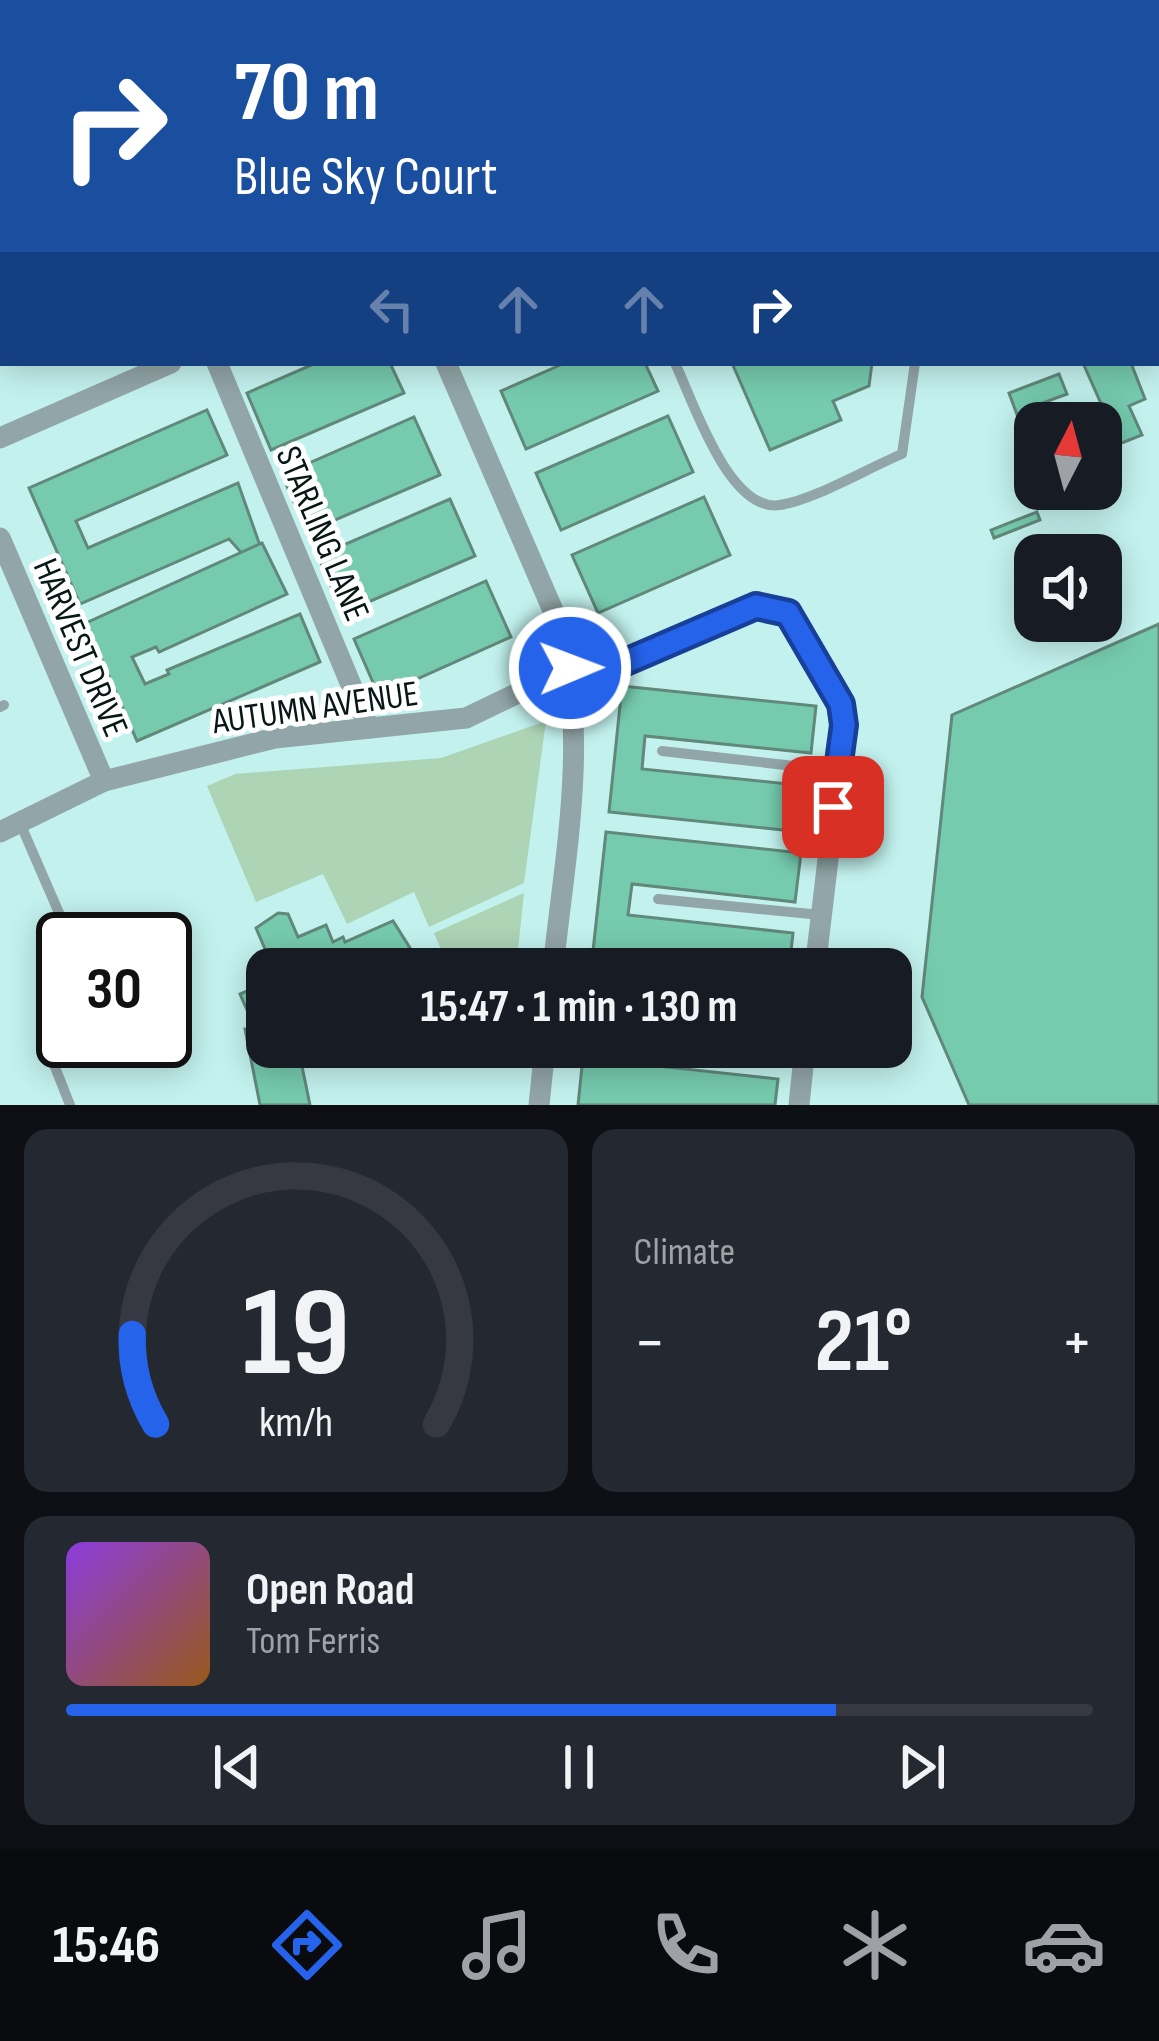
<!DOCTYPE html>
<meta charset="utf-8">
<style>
:root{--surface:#171b24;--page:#242831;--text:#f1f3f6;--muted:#9ea1a6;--line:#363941;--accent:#2563eb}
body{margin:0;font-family:"Sofia Sans Condensed",sans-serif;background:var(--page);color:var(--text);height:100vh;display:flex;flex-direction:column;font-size:45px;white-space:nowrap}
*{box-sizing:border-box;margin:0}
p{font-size:39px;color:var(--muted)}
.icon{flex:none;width:66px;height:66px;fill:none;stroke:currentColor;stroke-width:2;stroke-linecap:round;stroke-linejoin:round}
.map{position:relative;height:1105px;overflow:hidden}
.details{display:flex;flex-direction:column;gap:24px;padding:24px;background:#0d0f14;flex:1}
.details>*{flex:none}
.top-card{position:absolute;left:0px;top:0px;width:1161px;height:366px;box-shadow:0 6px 30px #0003;background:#1a4fa0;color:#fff;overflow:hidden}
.needle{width:78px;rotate:6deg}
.buttons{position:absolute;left:1014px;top:402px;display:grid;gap:24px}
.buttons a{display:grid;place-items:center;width:108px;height:108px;border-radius:24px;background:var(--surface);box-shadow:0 6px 30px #0003;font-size:60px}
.speed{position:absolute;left:36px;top:912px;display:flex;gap:24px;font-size:60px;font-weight:700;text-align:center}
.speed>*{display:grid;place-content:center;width:156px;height:156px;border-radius:50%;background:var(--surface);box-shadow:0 6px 30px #0003;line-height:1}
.speed .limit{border:6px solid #111;border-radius:18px;background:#fff;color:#111}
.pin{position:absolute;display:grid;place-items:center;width:102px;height:102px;color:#fff;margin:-51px;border-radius:24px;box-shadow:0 6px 18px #0006}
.me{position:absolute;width:132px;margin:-66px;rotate:89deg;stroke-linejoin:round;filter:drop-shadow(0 0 9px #0008)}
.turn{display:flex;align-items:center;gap:42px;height:252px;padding:0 36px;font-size:54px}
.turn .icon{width:156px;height:156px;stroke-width:2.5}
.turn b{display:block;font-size:84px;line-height:102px}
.lanes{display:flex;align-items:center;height:114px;padding:0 36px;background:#0003;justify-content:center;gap:60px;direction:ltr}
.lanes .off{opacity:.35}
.big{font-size:90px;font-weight:700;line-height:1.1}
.details .tile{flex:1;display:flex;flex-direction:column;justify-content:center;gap:18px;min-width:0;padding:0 42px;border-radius:24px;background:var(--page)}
.details .dial{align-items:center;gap:0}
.dial svg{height:312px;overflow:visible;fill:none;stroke:var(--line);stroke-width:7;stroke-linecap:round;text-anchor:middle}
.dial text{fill:var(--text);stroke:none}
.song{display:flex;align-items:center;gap:36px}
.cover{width:144px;height:144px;border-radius:18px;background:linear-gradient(135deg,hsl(270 70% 55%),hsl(30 70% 35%))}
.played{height:12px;border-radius:6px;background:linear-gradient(90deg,var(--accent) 75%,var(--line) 75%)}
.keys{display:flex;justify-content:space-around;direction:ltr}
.heat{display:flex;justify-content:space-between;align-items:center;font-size:66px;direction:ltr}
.details .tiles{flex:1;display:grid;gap:24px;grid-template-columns:1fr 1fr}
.tile:last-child{grid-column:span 2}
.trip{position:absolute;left:246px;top:948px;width:666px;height:120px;border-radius:24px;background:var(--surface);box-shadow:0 6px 30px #0003;font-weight:700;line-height:120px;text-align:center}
.tab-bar{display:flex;height:192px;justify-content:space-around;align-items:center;background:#090b0e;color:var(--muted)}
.tab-bar .icon{width:84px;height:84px}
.tab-bar .active{color:var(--accent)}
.tab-bar b{font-size:54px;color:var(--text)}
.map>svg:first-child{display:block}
.green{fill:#acd4b5}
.building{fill:#76cbaf;stroke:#61887a;stroke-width:3}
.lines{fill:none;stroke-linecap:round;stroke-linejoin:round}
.service{stroke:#92a5a8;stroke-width:10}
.minor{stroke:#92a5a8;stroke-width:21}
.primary{stroke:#4b6e74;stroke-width:36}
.route-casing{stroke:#184099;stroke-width:30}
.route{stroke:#2563eb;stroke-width:21}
.labels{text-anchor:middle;stroke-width:10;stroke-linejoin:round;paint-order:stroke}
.street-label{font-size:36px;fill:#061716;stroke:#fff}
</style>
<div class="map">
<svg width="1159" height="1105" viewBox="0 0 1159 1105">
<rect width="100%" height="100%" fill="#c3f2ee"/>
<g class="green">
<path d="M546,721L524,883L429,927L414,892L347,924L323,874L256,902L207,786L235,774L441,758Z"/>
<path d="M524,893L516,969H449L434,933Z"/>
</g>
<g class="building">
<path d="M281,0H470L471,3H283Z"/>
<path d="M316,363H390L404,393L271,450L247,393Z"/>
<path d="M565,363H645L658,391L526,449L501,391Z"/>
<path d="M732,363H872L869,386L833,401L841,420L770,450Z"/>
<path d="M1083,363H1131L1145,399L1129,406L1142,435L1119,444Z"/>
<path d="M1059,374L1067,394L1037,405L1040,412L1019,420L1009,393Z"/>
<path d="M207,410L227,455L76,521L88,548L238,483L276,591L229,539L80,604L29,488Z"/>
<path d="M668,416L693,472L561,530L536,473Z"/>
<path d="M414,417L440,475L307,532L282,475Z"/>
<path d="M704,497L730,555L598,613L572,555Z"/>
<path d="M450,499L475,556L343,613L318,556Z"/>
<path d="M1037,512L1040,520L994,538L991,530Z"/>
<path d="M262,543L287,594L159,652L156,647L132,657L145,684L169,674L167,670L300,614L320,662L137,741L86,623Z"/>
<path d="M486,581L511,637L379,696L354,639Z"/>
<path d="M1159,624V1105H969L922,997L952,715Z"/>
<path d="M622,686L816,706L811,753L645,736L642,769L807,786L802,832L609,812Z"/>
<path d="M606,832L801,853L795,902L632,884L628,915L793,933L789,969H676L592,960Z"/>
<path d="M278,913L288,914L298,937L326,925L333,942L343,937L345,942L393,921L410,948L406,950L410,960L389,969H267V1047H298L310,1105H260L245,1029L255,1028L240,994L266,983L260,968L271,963L256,928Z"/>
<path d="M584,1047H613L611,1061L778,1079L775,1105H578Z"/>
</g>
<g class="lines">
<g class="service">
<path d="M504,0L506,3"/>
<path d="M795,0L799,3"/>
<path d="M675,363C693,401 729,513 780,505C814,500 868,468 902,454L915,363"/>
<path d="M0,707L4,705"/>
<path d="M662,751L838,771"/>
<path d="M20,823L66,929"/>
<path d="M658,899L821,915"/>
<path d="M644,1047L803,1064"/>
<path d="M55,1067L70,1105"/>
</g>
<g class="minor">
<path d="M829,3L830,0"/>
<path d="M0,145L3,151"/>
<path d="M217,363L369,728"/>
<path d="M446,363L561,629C588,744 565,854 553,969"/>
<path d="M0,438L171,363"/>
<path d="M0,538L104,781"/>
<path d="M572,685L756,606L788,612L841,704L844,725L815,969"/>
<path d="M0,832L104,781L275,738L466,718L570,668"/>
<path d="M539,1105L545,1047"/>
<path d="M799,1105L805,1047"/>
</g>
<g class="primary">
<path d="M1062,0L1064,3"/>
<path d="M1100,0L1101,3"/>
<path d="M1138,0L1139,3"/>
<path d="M1158,45L1159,47"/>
<path d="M1158,191L1159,193"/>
</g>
</g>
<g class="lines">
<defs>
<path id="route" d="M570,668L572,685L756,606L788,613L841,704L844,725L833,807"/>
</defs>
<use href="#route" class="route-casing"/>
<use href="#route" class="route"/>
</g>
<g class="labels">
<g class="street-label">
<text transform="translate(324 533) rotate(67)" y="13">STARLING LANE</text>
<text transform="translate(82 647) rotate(67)" y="13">HARVEST DRIVE</text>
<text transform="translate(315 706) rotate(-8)" y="13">AUTUMN AVENUE</text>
</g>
</g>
</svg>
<div class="buttons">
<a><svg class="needle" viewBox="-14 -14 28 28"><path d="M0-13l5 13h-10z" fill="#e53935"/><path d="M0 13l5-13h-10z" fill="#9ea1a6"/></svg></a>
<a><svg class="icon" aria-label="sound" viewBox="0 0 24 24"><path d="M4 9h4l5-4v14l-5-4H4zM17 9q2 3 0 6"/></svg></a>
</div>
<div class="speed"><div class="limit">30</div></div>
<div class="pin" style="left:833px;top:807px;background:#d93025"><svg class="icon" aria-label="arrive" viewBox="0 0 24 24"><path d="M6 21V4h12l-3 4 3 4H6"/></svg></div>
<svg class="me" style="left:570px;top:668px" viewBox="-20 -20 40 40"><circle r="17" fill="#2563eb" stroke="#fff" stroke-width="3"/><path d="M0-11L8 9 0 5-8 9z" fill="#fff"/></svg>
<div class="trip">15:47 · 1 min · 130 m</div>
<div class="top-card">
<div class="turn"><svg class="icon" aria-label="right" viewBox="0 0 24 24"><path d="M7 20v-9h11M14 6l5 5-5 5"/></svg><div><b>70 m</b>Blue Sky Court</div></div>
<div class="lanes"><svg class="icon off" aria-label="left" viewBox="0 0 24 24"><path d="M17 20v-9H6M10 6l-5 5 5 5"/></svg><svg class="icon off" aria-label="ahead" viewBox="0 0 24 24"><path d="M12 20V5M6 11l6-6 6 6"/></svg><svg class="icon off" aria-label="ahead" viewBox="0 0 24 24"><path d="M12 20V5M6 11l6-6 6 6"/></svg><svg class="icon" aria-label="right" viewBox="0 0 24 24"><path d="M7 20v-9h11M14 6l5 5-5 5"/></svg></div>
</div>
</div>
<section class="details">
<div class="tiles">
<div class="tile dial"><svg viewBox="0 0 100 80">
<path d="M14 69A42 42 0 1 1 86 69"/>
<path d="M14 69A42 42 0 0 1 8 46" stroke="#2563eb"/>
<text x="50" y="56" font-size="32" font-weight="700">19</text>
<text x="50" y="72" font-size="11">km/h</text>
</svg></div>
<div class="tile"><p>Climate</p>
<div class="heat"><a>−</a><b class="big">21°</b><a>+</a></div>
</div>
<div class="tile">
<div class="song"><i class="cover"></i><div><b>Open Road</b><p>Tom Ferris</p></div></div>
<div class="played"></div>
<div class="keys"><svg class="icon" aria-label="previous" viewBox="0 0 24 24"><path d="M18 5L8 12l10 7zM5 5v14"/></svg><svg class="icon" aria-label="pause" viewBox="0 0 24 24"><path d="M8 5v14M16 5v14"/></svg><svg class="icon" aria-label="next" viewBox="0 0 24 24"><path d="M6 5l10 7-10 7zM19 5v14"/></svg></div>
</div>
</div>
</section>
<nav class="tab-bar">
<b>15:46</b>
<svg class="icon active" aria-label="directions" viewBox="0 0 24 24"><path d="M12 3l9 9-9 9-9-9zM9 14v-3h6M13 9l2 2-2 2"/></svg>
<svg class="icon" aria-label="music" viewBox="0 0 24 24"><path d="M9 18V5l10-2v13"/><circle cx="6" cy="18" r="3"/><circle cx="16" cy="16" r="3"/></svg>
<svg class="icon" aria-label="phone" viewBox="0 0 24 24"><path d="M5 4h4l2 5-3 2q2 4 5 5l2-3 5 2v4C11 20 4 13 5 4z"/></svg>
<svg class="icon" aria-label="climate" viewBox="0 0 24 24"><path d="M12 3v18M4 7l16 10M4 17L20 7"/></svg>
<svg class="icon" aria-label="car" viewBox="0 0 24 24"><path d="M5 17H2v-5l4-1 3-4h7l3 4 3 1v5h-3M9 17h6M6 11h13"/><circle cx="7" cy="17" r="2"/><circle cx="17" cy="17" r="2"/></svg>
</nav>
